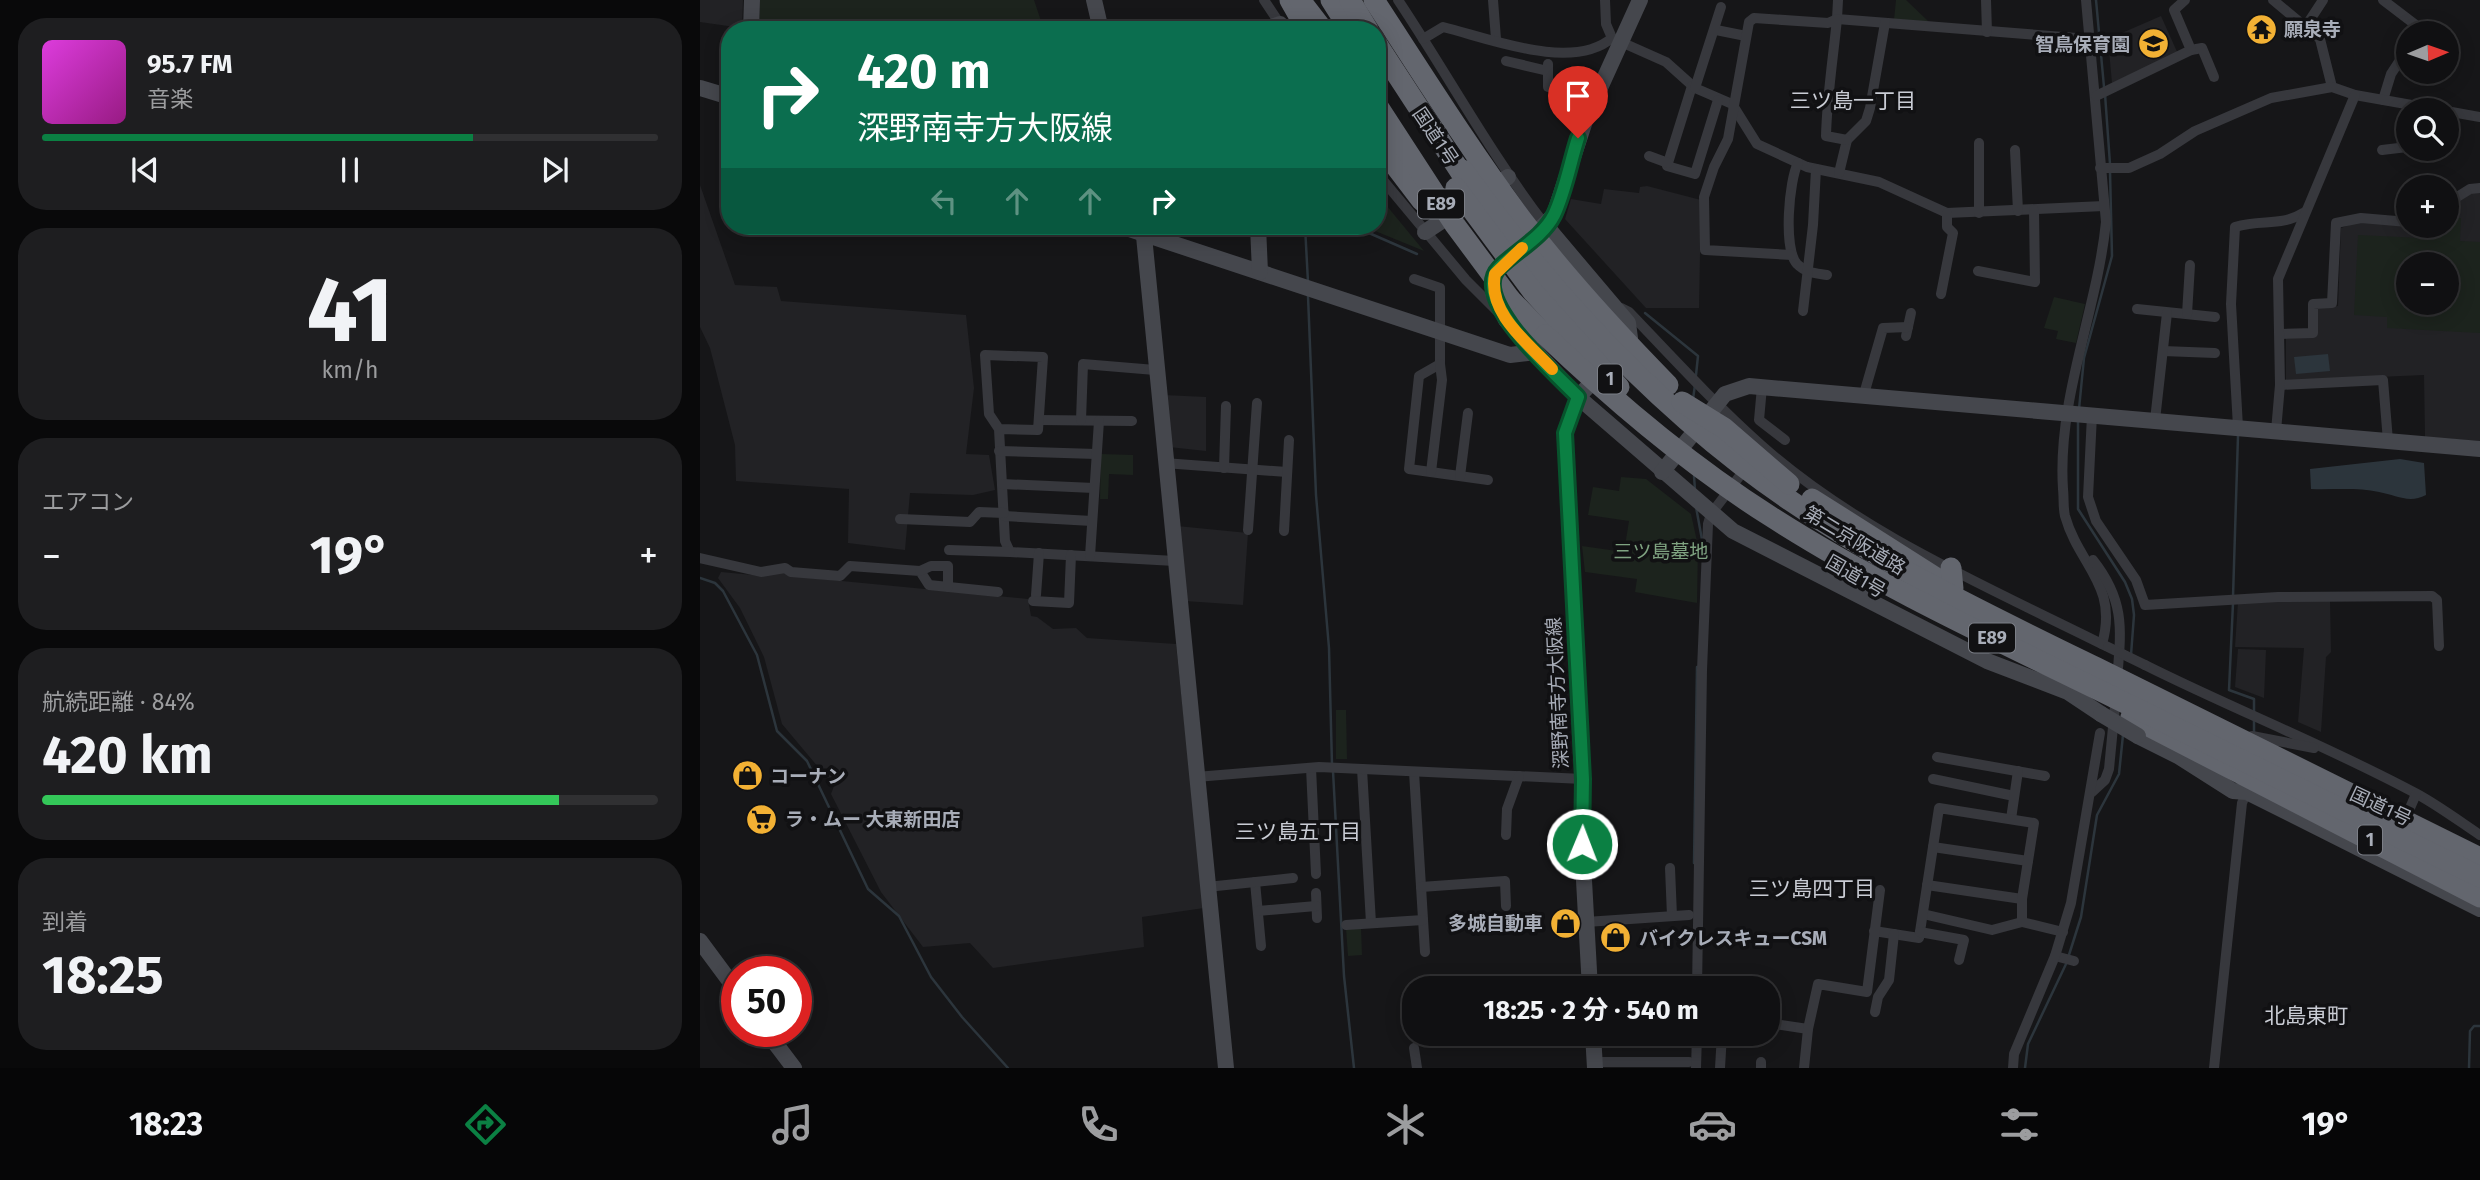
<!DOCTYPE html>
<html lang="ja">
<meta charset="utf-8">
<style>
:root{--surface:#101012;--page:#1e1e20;--text:#f1f3f6;--muted:#9c9d9f;--line:#303032;--accent:#0b8043}
body{margin:0;font-family:"Fira Sans","Noto Sans JP",sans-serif;background:var(--page);color:var(--text);height:100vh;display:flex;flex-direction:column;font-size:26px;white-space:nowrap}
*{box-sizing:border-box;margin:0}
p{font-size:23px;color:var(--muted)}
.icon{flex:none;width:38px;height:38px;fill:none;stroke:currentColor;stroke-width:2;stroke-linecap:round;stroke-linejoin:round}
.map{position:relative;flex:1;overflow:hidden}
.drawer{display:flex;flex-direction:column;gap:18px;padding:18px;background:#09090a;width:700px}
.drawer>*{flex:none}
.banner{position:absolute;left:21px;top:21px;width:665px;height:214px;border-radius:28px;box-shadow:0 4px 18px #0003,0 0 0 2px var(--line);background:#0b6e4f;color:#fff;overflow:hidden}
.needle{width:46px;rotate:88deg}
.fabs{position:absolute;left:1696px;top:21px;display:grid;gap:14px}
.fabs a{display:grid;place-items:center;width:63px;height:63px;border-radius:50%;background:var(--surface);box-shadow:0 4px 18px #0003,0 0 0 2px var(--line);font-size:35px}
.speed{position:absolute;left:21px;top:956px;display:flex;gap:14px;font-size:35px;font-weight:700;text-align:center}
.speed>*{display:grid;place-content:center;width:91px;height:91px;border-radius:50%;background:var(--surface);box-shadow:0 4px 18px #0003,0 0 0 2px var(--line);line-height:1}
.speed .limit{border:10px solid #d22;background:#fff;color:#111}
.pin{position:absolute;display:grid;place-items:center;width:60px;height:60px;color:#fff;margin:-72px -30px;border-radius:50% 50% 50% 0;rotate:-45deg;box-shadow:0 0 7px #0007}
.pin .icon{rotate:45deg}
.me{position:absolute;width:77px;margin:-38px;rotate:1deg;stroke-linejoin:round;filter:drop-shadow(0 0 5px #0008)}
.turn{display:flex;align-items:center;gap:24px;height:147px;padding:0 21px;font-size:32px}
.turn .icon{width:91px;height:91px;stroke-width:2.5}
.turn b{display:block;font-size:49px;line-height:60px}
.lanes{display:flex;align-items:center;height:66px;padding:0 21px;background:#0003;justify-content:center;gap:35px;direction:ltr}
.lanes .off{opacity:.35}
.big{font-size:52px;font-weight:700;line-height:1.1}
.drawer .card{flex:1;display:flex;flex-direction:column;justify-content:center;gap:10px;min-width:0;padding:0 24px;border-radius:28px;background:var(--page)}
.drawer .dial{align-items:center;gap:0}
.dial b{font-size:91px;line-height:1}
.song{display:flex;align-items:center;gap:21px}
.cover{width:84px;height:84px;border-radius:10px;background:linear-gradient(135deg,hsl(300 70% 55%),hsl(310 70% 35%))}
.played{height:7px;border-radius:4px;background:linear-gradient(90deg,var(--accent) 70%,var(--line) 70%)}
.keys{display:flex;justify-content:space-around;direction:ltr}
.heat{display:flex;justify-content:space-between;align-items:center;font-size:38px;direction:ltr}
.charge{height:10px;border-radius:5px;background:linear-gradient(90deg,#34c759 84%,var(--line) 0)}
.trip{position:absolute;left:702px;top:976px;width:378px;height:70px;border-radius:28px;background:var(--surface);box-shadow:0 4px 18px #0003,0 0 0 2px var(--line);font-weight:700;line-height:70px;text-align:center}
.menu{display:flex;height:112px;justify-content:space-around;align-items:center;background:#060607;color:var(--muted)}
.menu .icon{width:49px;height:49px}
.menu .current{color:var(--accent)}
.menu b{font-size:32px;color:var(--text)}
main{display:flex;flex:1;min-height:0}
.map>svg:first-child{display:block}
.built{fill:#222225;fill-rule:evenodd}
.green{fill:#1c231d;fill-rule:evenodd}
.water{fill:#2c353c}
.lines{fill:none;stroke-linecap:round;stroke-linejoin:round}
.stream{stroke:#2c353c;stroke-width:2.5}
.street{stroke:#37383d;stroke-width:10}
.secondary{stroke:#45474d;stroke-width:16}
.highway{stroke:#63666e;stroke-width:21}
.street-bridge{stroke:#37383d;stroke-width:10}
.secondary-bridge{stroke:#45474d;stroke-width:16}
.highway-bridge{stroke:#63666e;stroke-width:21}
.route-casing{stroke:#07532c;stroke-width:18}
.route{stroke:#0b8043;stroke-width:12}
.slow{stroke:#f59e0b;stroke-width:12}
.labels{text-anchor:middle;stroke-width:7;stroke-linejoin:round;paint-order:stroke}
.shield{fill:#111113;stroke:#7b7e86;stroke-width:2}
.shield-label{font-size:18px;font-weight:bold;fill:#a8adb8}
.poi-label{font-size:19px;font-weight:bold;fill:#a8adb8;stroke:#111113;text-anchor:start}
.street-label{font-size:19px;fill:#a8adb8;stroke:#111113}
.park-label{font-size:19px;fill:#7fa381;stroke:#111113}
.neighbourhood-label{font-size:21px;fill:#c9ccd4;stroke:#111113}
</style>
<main>
<section class="drawer">
<div class="card">
<div class="song"><i class="cover"></i><div><b>95.7 FM</b><p>音楽</p></div></div>
<div class="played"></div>
<div class="keys"><svg class="icon" aria-label="previous" viewBox="0 0 24 24"><path d="M18 5L8 12l10 7zM5 5v14"/></svg><svg class="icon" aria-label="pause" viewBox="0 0 24 24"><path d="M8 5v14M16 5v14"/></svg><svg class="icon" aria-label="next" viewBox="0 0 24 24"><path d="M6 5l10 7-10 7zM19 5v14"/></svg></div>
</div>
<div class="card dial"><b>41</b><p>km/h</p></div>
<div class="card"><p>エアコン</p>
<div class="heat"><a>−</a><b class="big">19°</b><a>+</a></div>
</div>
<div class="card"><p>航続距離 · 84%</p><b class="big">420 km</b><div class="charge"></div></div>
<div class="card"><p>到着</p><b class="big">18:25</b></div>
</section>
<div class="map">
<svg width="1780" height="1068" viewBox="0 0 1780 1068">
<rect width="100%" height="100%" fill="#161618"/>
<g class="built">
<path d="M0,0H43L42,28L0,22Z"/>
<path d="M1461,16L1478,54L1412,83L1408,39Z"/>
<path d="M0,185L35,285L77,287L81,301L266,315L274,388L266,454L289,455L295,490L273,495L210,493L205,550L148,543L149,489L36,481L35,445L10,348L0,327Z"/>
<path d="M947,186L1001,200L999,308H946L865,219L871,199L901,204L904,189L939,193L940,187Z"/>
<path d="M1773,192H1780V441L1725,437L1724,375L1586,381V337L1617,335L1618,307L1638,306L1641,228L1660,221L1720,228L1746,226L1747,210ZM1708,264H1746V303H1708Z"/>
<path d="M464,395L506,397V451L469,447Z"/>
<path d="M477,526L548,533L543,605L485,601Z"/>
<path d="M21,572L64,576L81,572L90,576L328,599L331,616L337,617L353,629L376,628L387,638L476,644L504,908L442,917L444,947L293,968L270,943L223,947L181,892L131,794L134,786L82,724L64,657L40,608L18,578Z"/>
<path d="M1630,600L1631,652L1626,657L1621,732L1598,722L1604,648L1535,647L1538,602Z"/>
<path d="M1538,649L1566,650L1564,698L1535,687Z"/>
</g>
<g class="green">
<path d="M60,0H334L344,30H59Z"/>
<path d="M1196,0H1206L1229,22L1194,20Z"/>
<path d="M869,76L892,78L880,105L863,101Z"/>
<path d="M677,194L724,251L663,226H677Z"/>
<path d="M1750,218H1761L1760,241L1780,242V333L1687,328V317L1654,315L1658,235L1721,238L1739,226H1746ZM1746,264V303H1708V264Z"/>
<path d="M1354,297L1385,304L1376,343L1356,339L1358,331L1344,328Z"/>
<path d="M401,454L433,455V475L409,474L408,499H400Z"/>
<path d="M921,477L946,479L991,514L998,546L997,603L935,592L937,579L885,572L882,546L924,552L929,521L888,515L893,487L919,491Z"/>
<path d="M636,710H646L647,759H636Z"/>
<path d="M661,927L662,955L648,956L646,928Z"/>
</g>
<g class="water">
<path d="M1628,354L1630,371L1596,374L1594,357Z"/>
<path d="M1700,459L1724,463L1726,495C1709,504 1696,495 1679,492C1657,487 1632,490 1611,489L1610,469Z"/>
</g>
<g class="lines">
<g class="stream">
<path d="M1396,0L1404,87"/>
<path d="M1405,94L1410,164"/>
<path d="M605,226L608,282"/>
<path d="M653,226L717,254"/>
<path d="M608,296L616,495L629,648L632,765"/>
<path d="M945,313L998,356L996,375"/>
<path d="M993,399L995,385"/>
<path d="M1379,409L1384,358L1412,256L1410,171"/>
<path d="M1378,419V509L1425,582L1432,599L1434,615L1431,655"/>
<path d="M994,476L995,490"/>
<path d="M996,507L1003,545"/>
<path d="M0,578L15,583L23,591L57,655L77,731L107,761L168,889L199,916L231,977L262,1017L308,1068"/>
<path d="M1533,597L1538,436"/>
<path d="M1533,603L1529,690L1554,699V712"/>
<path d="M1554,733V718"/>
<path d="M633,771L644,976L654,1068"/>
<path d="M994,863L997,667"/>
<path d="M1368,958L1381,917L1397,815L1419,774L1423,735"/>
<path d="M1325,1068L1328,1044L1366,964"/>
<path d="M1769,1068L1770,1031L1774,1026H1780"/>
</g>
<g class="street">
<path d="M564,0L582,27"/>
<path d="M698,0C748,75 791,155 846,226"/>
<path d="M793,0L796,39"/>
<path d="M905,0L906,24L912,38L966,62L995,88L1032,104L1057,144L1107,167L1179,182L1247,213L1404,206"/>
<path d="M1138,0L1137,19L1389,39"/>
<path d="M1286,0L1287,32"/>
<path d="M1386,0L1406,222C1397,311 1357,398 1363,489C1364,498 1363,508 1365,516C1379,566 1419,585 1402,644"/>
<path d="M1573,0L1620,39L1632,87"/>
<path d="M1683,0L1721,29L1718,33"/>
<path d="M1606,26L1623,0"/>
<path d="M1016,30L1046,36"/>
<path d="M723,39L743,27C788,38 872,72 912,38"/>
<path d="M1491,50L1502,48L1514,77"/>
<path d="M806,61L848,71"/>
<path d="M848,64V87"/>
<path d="M992,86L967,166L995,174L1018,100"/>
<path d="M995,88L1021,7"/>
<path d="M1396,96L1491,50L1474,10L1485,0"/>
<path d="M1683,100L1691,74L1708,48"/>
<path d="M1746,111L1780,117"/>
<path d="M1279,143V213"/>
<path d="M1315,150L1318,211"/>
<path d="M1682,150L1707,147L1708,122"/>
<path d="M949,156L968,163"/>
<path d="M1098,163C1089,180 1083,249 1097,264C1106,273 1115,273 1127,275"/>
<path d="M1400,168H1429L1460,154L1495,131L1571,98L1632,87L1655,95L1740,110"/>
<path d="M677,173L766,280L799,313"/>
<path d="M1139,173L1147,140L1166,121L1170,108L1185,23"/>
<path d="M1746,204L1770,189L1780,188"/>
<path d="M1092,255L1005,250L1004,197L1014,167L1028,139L1049,22L1054,18L1128,23L1137,19C1133,59 1127,96 1126,136L1147,140"/>
<path d="M1278,271L1335,282L1334,210"/>
<path d="M714,279L740,288V364L719,376L709,469L788,480"/>
<path d="M1241,294L1253,233L1247,227V213"/>
<path d="M921,308L929,312C972,357 1014,403 1061,445C1160,533 1288,587 1406,646"/>
<path d="M1437,309L1515,317"/>
<path d="M1103,311L1113,225L1116,169"/>
<path d="M1487,314L1490,265"/>
<path d="M1580,334L1613,333V304L1632,303L1636,223L1661,218L1708,222"/>
<path d="M1206,336L1211,313"/>
<path d="M1463,351L1515,353"/>
<path d="M1580,385L1683,380L1688,441"/>
<path d="M1062,387L1059,420L1085,440"/>
<path d="M1164,394L1183,328L1208,327"/>
<path d="M1392,415L1388,497L1396,521L1436,580L1445,605L1578,597L1732,596L1737,600L1739,646"/>
<path d="M339,420L432,421"/>
<path d="M381,420L383,364L455,370"/>
<path d="M1455,420L1467,313"/>
<path d="M1538,427L1531,304L1535,227C1563,218 1579,228 1605,212"/>
<path d="M299,429L338,430L343,357L285,355L289,414L299,429L305,541L310,552L475,561"/>
<path d="M1576,431L1580,385L1578,279L1655,95"/>
<path d="M299,451L396,454"/>
<path d="M464,463L587,472"/>
<path d="M524,468L526,406"/>
<path d="M731,472L742,380L740,364"/>
<path d="M760,476L768,413"/>
<path d="M302,484L394,488"/>
<path d="M304,516L392,521"/>
<path d="M200,519L270,522L279,512L304,513"/>
<path d="M548,530L557,403"/>
<path d="M584,531L589,440"/>
<path d="M249,550L310,552"/>
<path d="M390,556L399,421"/>
<path d="M0,558L61,572L85,568L91,572L140,576L150,566L220,571L229,585L298,592"/>
<path d="M1393,560C1426,602 1421,631 1417,680"/>
<path d="M220,571L231,566H248V587"/>
<path d="M336,595L339,553"/>
<path d="M333,601L369,603L371,555"/>
<path d="M1445,665C1535,710 1628,746 1717,794C1739,806 1759,821 1780,835"/>
<path d="M1552,736L1614,748"/>
<path d="M1237,757L1345,776"/>
<path d="M611,768L616,874"/>
<path d="M662,769L671,923"/>
<path d="M714,772L725,952"/>
<path d="M496,777L619,767L883,779"/>
<path d="M1233,779L1314,796"/>
<path d="M1392,792L1405,780L1409,769L1416,696"/>
<path d="M1311,819L1318,771"/>
<path d="M1704,822L1716,794"/>
<path d="M806,835L807,809L819,776"/>
<path d="M1233,847L1328,861"/>
<path d="M970,868L972,916"/>
<path d="M555,882L561,946"/>
<path d="M1227,885L1322,899"/>
<path d="M507,887L593,878"/>
<path d="M721,887L805,881L806,906"/>
<path d="M616,893L617,918"/>
<path d="M558,911L616,906"/>
<path d="M1223,914L1292,930L1322,922"/>
<path d="M886,922L989,915"/>
<path d="M646,925L723,920"/>
<path d="M1174,931L1219,938L1239,808L1334,823L1322,899V922L1363,932"/>
<path d="M1220,932L1264,940L1259,960"/>
<path d="M1355,956L1374,961"/>
<path d="M997,989L1002,670L1008,524L1011,514L1048,465"/>
<path d="M1175,1012L1178,997L1189,980L1194,934"/>
<path d="M1068,1023L1108,1029"/>
<path d="M714,1048L717,1068"/>
<path d="M895,1062H989"/>
<path d="M996,1068L997,1034"/>
<path d="M1020,1068L1022,1034"/>
<path d="M1061,1068V1062"/>
<path d="M1104,1068L1108,1029L1118,984L1167,992L1180,890"/>
<path d="M1313,1068L1314,1054L1355,956L1371,903L1400,733"/>
<path d="M1514,1068L1542,803L1547,792"/>
</g>
<g class="secondary">
<path d="M394,0L401,30"/>
<path d="M51,30L52,0"/>
<path d="M562,30L580,24"/>
<path d="M0,88L30,97"/>
<path d="M420,226L810,355L836,352"/>
<path d="M443,226L526,1068"/>
<path d="M558,226L560,272"/>
<path d="M846,226L928,323L930,338L924,350"/>
<path d="M725,232L808,177"/>
<path d="M827,242L854,215L885,121L940,0"/>
<path d="M794,275L793,293L806,320L878,397L1033,531L1287,661L1368,692L1401,714"/>
<path d="M962,472L1025,394L1049,386L1780,449"/>
<path d="M1438,736L1478,756L1533,791L1547,792L1780,909"/>
<path d="M0,941L37,991"/>
<path d="M890,989L882,844L883,779L865,433L878,397L901,373"/>
<path d="M66,1031L94,1068"/>
<path d="M893,1034L895,1068"/>
</g>
<g class="highway">
<path d="M590,0L607,30"/>
<path d="M631,0L650,30"/>
<path d="M650,0L668,30"/>
<path d="M677,44L767,182"/>
<path d="M677,142L722,201"/>
<path d="M810,299L845,335"/>
<path d="M1112,499L1238,579"/>
<path d="M1251,568L1253,589"/>
<path d="M1431,717L1780,897"/>
</g>
<path class="street-bridge" d="M1408,647L1445,665"/>
<path class="secondary-bridge" d="M1401,714L1438,736"/>
<g class="highway-bridge">
<path d="M600,0L623,30"/>
<path d="M674,0C723,75 770,150 823,221C867,279 917,333 968,385"/>
<path d="M677,105L755,225L810,299"/>
<path d="M763,170C842,281 933,381 1041,465C1150,549 1276,609 1399,669C1526,732 1653,795 1780,858"/>
<path d="M756,188L833,292L919,387"/>
<path d="M845,335C915,402 988,464 1070,516C1179,586 1297,640 1413,697C1535,757 1658,817 1780,877"/>
<path d="M982,402L1024,428L1089,484"/>
</g>
</g>
<g class="lines">
<defs>
<path id="route" d="M878,138C870,163 865,192 854,215C843,237 816,251 799,268C769,299 857,375 878,397L865,433L883,779L882,844"/>
</defs>
<use href="#route" class="route-casing"/>
<use href="#route" class="route"/>
<path class="slow" d="M822,248L795,274C787,313 828,343 852,369"/>
</g>
<defs>
<symbol id="temple-disc" viewBox="-11 -11 22 22"><circle r="9.5" fill="#f2b134" stroke="#111113"/><path d="M0-6L5-2H3V0L6.5 2.5H4V6H1.5V3h-3V6H-4V2.5H-6.5L-3 0V-2H-5Z" fill="#111"/></symbol>
<symbol id="school-disc" viewBox="-11 -11 22 22"><circle r="9.5" fill="#f2b134" stroke="#111113"/><path d="M0-5L7-2L0 1L-7-2ZM-4 1L0 2.5L4 1V4Q0 6-4 4Z" fill="#111"/></symbol>
<symbol id="shop-disc" viewBox="-11 -11 22 22"><circle r="9.5" fill="#f2b134" stroke="#111113"/><path d="M-5-2.5h2.3a2.7 3.5 0 0 1 5.4 0H5L5.5 6h-11ZM-1.5-2.5h3a1.5 2.3 0 0 0-3 0Z" fill="#111"/></symbol>
<symbol id="supermarket-disc" viewBox="-11 -11 22 22"><circle r="9.5" fill="#f2b134" stroke="#111113"/><path d="M-6-5.5h2.5l.6 2H6L4.5 2H-2.5L-4.4-4H-6ZM-1.5 3.2a1.3 1.3 0 1 0 .1 0ZM3 3.2a1.3 1.3 0 1 0 .1 0Z" fill="#111"/></symbol>
</defs>
<g fill-rule="evenodd">
<use href="#temple-disc" x="1544" y="12" width="35" height="35"/>
<use href="#school-disc" x="1436" y="26" width="35" height="35"/>
<use href="#shop-disc" x="30" y="758" width="35" height="35"/>
<use href="#supermarket-disc" x="44" y="802" width="35" height="35"/>
<use href="#shop-disc" x="848" y="906" width="35" height="35"/>
<use href="#shop-disc" x="898" y="920" width="35" height="35"/>
</g>
<g class="labels">
<g class="shield">
<rect x="718" y="189.5" width="46" height="29" rx="5"/>
<rect x="898" y="364.5" width="24" height="29" rx="5"/>
<rect x="1269" y="623.5" width="46" height="29" rx="5"/>
<rect x="1658" y="825.5" width="24" height="29" rx="5"/>
</g>
<g class="shield-label">
<text x="741" y="210">E89</text>
<text x="910" y="385">1</text>
<text x="1292" y="644">E89</text>
<text x="1670" y="846">1</text>
</g>
<g class="poi-label">
<text x="1584" y="36">願泉寺</text>
<text x="1430" y="51" text-anchor="end">智鳥保育園</text>
<text x="70" y="783">コーナン</text>
<text x="85" y="826">ラ・ムー 大東新田店</text>
<text x="843" y="930" text-anchor="end">多城自動車</text>
<text x="939" y="945">バイクレスキューCSM</text>
</g>
<g class="street-label">
<text transform="translate(736 136) rotate(56)" y="7">国道1号</text>
<text transform="translate(1155 540) rotate(31)" y="7">第二京阪道路</text>
<text transform="translate(1156 576) rotate(30)" y="7">国道1号</text>
<text transform="translate(857 693) rotate(-93)" y="7">深野南寺方大阪線</text>
<text transform="translate(1681 806) rotate(25)" y="7">国道1号</text>
</g>
<g class="park-label">
<text x="961" y="558">三ツ島墓地</text>
</g>
<g class="neighbourhood-label">
<text x="1153" y="108">三ツ島一丁目</text>
<text x="598" y="839">三ツ島五丁目</text>
<text x="1112" y="896">三ツ島四丁目</text>
<text x="1606" y="1023">北島東町</text>
</g>
</g>
</svg>
<div class="fabs">
<a><svg class="needle" viewBox="-14 -14 28 28"><path d="M0-13l5 13h-10z" fill="#e53935"/><path d="M0 13l5-13h-10z" fill="#9c9d9f"/></svg></a>
<a><svg class="icon" aria-label="search" viewBox="0 0 24 24"><circle cx="10" cy="10" r="6"/><path d="M15 15l6 6"/></svg></a>
<a>+</a>
<a>−</a>
</div>
<div class="speed"><div class="limit">50</div></div>
<div class="pin" style="left:878px;top:138px;background:#d93025"><svg class="icon" aria-label="arrive" viewBox="0 0 24 24"><path d="M6 21V4h12l-3 4 3 4H6"/></svg></div>
<svg class="me" style="left:882px;top:844px" viewBox="-20 -20 40 40"><circle r="17" fill="#0b8043" stroke="#fff" stroke-width="3"/><path d="M0-11L8 9 0 5-8 9z" fill="#fff"/></svg>
<div class="trip">18:25 · 2 分 · 540 m</div>
<div class="banner">
<div class="turn"><svg class="icon" aria-label="right" viewBox="0 0 24 24"><path d="M7 20v-9h11M14 6l5 5-5 5"/></svg><div><b>420 m</b>深野南寺方大阪線</div></div>
<div class="lanes"><svg class="icon off" aria-label="left" viewBox="0 0 24 24"><path d="M17 20v-9H6M10 6l-5 5 5 5"/></svg><svg class="icon off" aria-label="ahead" viewBox="0 0 24 24"><path d="M12 20V5M6 11l6-6 6 6"/></svg><svg class="icon off" aria-label="ahead" viewBox="0 0 24 24"><path d="M12 20V5M6 11l6-6 6 6"/></svg><svg class="icon" aria-label="right" viewBox="0 0 24 24"><path d="M7 20v-9h11M14 6l5 5-5 5"/></svg></div>
</div>
</div>
</main>
<nav class="menu">
<b>18:23</b>
<svg class="icon current" aria-label="directions" viewBox="0 0 24 24"><path d="M12 3l9 9-9 9-9-9zM9 14v-3h6M13 9l2 2-2 2"/></svg>
<svg class="icon" aria-label="music" viewBox="0 0 24 24"><path d="M9 18V5l10-2v13"/><circle cx="6" cy="18" r="3"/><circle cx="16" cy="16" r="3"/></svg>
<svg class="icon" aria-label="phone" viewBox="0 0 24 24"><path d="M5 4h4l2 5-3 2q2 4 5 5l2-3 5 2v4C11 20 4 13 5 4z"/></svg>
<svg class="icon" aria-label="climate" viewBox="0 0 24 24"><path d="M12 3v18M4 7l16 10M4 17L20 7"/></svg>
<svg class="icon" aria-label="car" viewBox="0 0 24 24"><path d="M5 17H2v-5l4-1 3-4h7l3 4 3 1v5h-3M9 17h6M6 11h13"/><circle cx="7" cy="17" r="2"/><circle cx="17" cy="17" r="2"/></svg>
<svg class="icon" aria-label="filters" viewBox="0 0 24 24"><path d="M4 7h16M4 17h16"/><circle cx="9" cy="7" r="2"/><circle cx="15" cy="17" r="2"/></svg>
<b>19°</b>
</nav>
